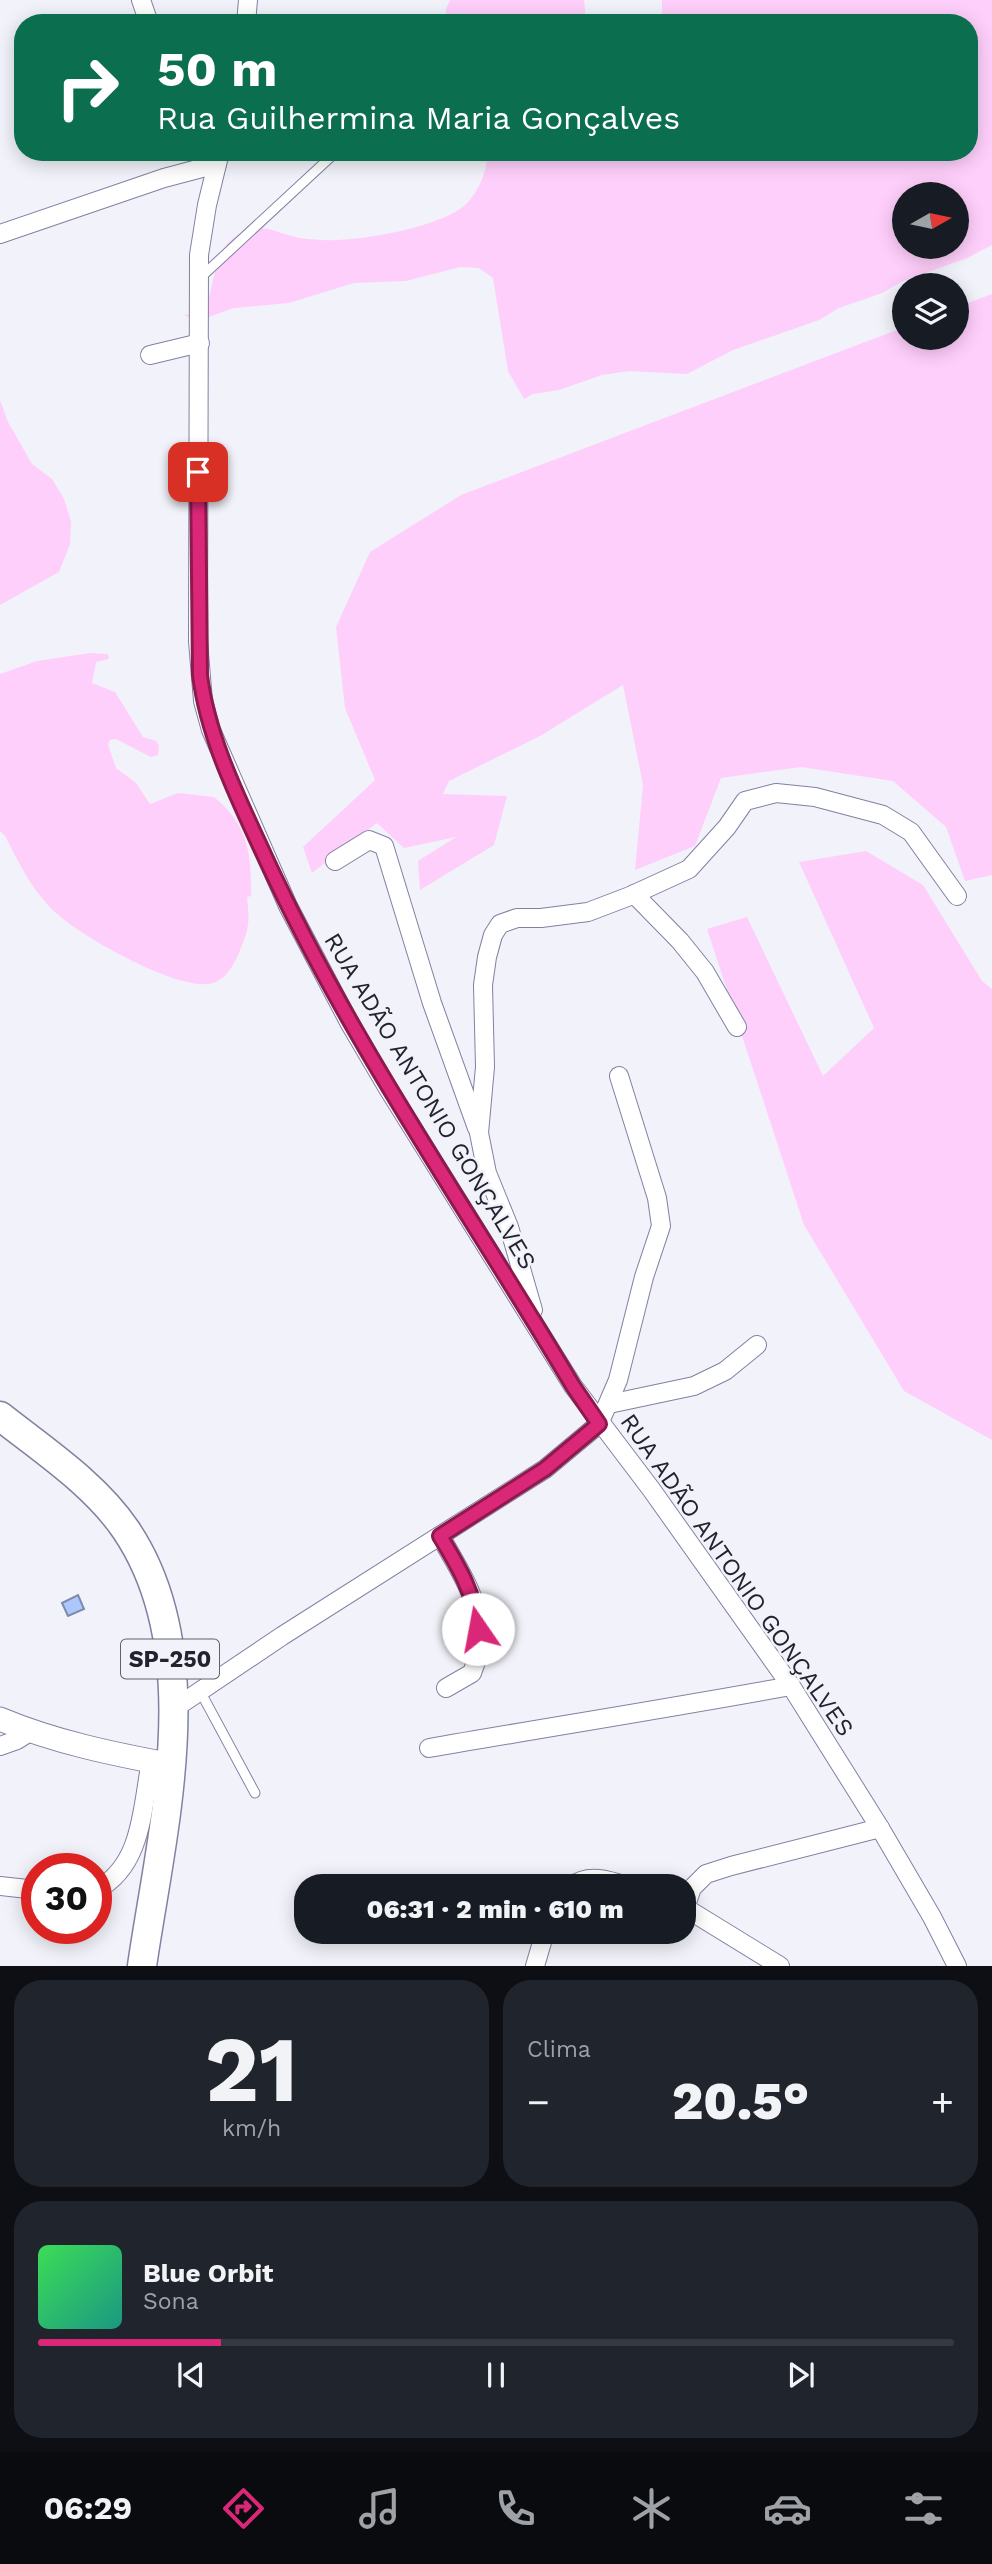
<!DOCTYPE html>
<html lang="pt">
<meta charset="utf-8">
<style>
:root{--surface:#171b24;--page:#20242c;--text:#f1f3f6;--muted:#9ea1a6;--line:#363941;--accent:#db2777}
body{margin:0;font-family:"Work Sans",sans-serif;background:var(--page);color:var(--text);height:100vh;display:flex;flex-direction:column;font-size:26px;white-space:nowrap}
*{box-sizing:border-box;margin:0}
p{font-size:23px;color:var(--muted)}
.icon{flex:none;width:38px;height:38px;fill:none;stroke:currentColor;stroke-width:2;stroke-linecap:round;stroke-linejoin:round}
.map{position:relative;height:1966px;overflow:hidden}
.panel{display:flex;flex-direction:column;gap:14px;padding:14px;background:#0d0f14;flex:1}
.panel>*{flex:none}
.guide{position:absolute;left:14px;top:14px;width:964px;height:147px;border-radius:28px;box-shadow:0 4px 18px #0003;background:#0b6e4f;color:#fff;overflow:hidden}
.needle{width:46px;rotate:81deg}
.buttons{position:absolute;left:892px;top:182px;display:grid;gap:14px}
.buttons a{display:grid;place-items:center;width:77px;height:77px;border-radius:50%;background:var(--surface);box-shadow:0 4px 18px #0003;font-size:35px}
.speed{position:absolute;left:21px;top:1853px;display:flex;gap:14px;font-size:35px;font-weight:700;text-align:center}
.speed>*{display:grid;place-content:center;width:91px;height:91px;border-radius:50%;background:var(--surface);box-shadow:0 4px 18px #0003;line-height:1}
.speed .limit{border:10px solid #d22;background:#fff;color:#111}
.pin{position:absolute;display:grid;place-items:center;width:60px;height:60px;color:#fff;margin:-30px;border-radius:14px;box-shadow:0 4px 10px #0006}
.me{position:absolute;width:77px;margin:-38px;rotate:348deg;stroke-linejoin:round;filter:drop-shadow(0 0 5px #0008)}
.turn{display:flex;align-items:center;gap:24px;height:147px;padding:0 28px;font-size:32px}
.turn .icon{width:91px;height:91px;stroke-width:2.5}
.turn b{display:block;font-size:49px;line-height:60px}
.big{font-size:52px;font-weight:800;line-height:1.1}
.panel .tile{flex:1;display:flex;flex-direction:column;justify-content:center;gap:10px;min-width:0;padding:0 24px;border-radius:28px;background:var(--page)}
.panel .dial{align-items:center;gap:0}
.dial b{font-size:91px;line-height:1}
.song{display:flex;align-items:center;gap:21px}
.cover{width:84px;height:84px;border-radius:10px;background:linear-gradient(135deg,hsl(130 70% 55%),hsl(170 70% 35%))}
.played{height:7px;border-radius:4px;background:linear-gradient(90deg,var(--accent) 20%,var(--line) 20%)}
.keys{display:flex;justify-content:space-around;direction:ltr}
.heat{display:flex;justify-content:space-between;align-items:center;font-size:38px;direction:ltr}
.panel .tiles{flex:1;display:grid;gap:14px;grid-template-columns:1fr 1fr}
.tile:last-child{grid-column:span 2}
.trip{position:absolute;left:294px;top:1874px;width:402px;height:70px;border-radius:28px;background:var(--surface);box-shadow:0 4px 18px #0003;font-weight:800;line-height:70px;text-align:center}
.tab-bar{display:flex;height:112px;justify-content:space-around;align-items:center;background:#090b0e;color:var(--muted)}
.tab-bar .icon{width:49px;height:49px}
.tab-bar .selected{color:var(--accent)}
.tab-bar b{font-size:32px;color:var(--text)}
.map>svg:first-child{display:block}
.green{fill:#ffcffb;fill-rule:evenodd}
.building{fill:#abc7fb;stroke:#7c8caa;stroke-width:2}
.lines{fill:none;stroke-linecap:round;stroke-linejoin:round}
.service-casing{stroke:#8181a2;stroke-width:11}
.minor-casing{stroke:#8181a2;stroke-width:20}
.tertiary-casing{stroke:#8181a2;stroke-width:25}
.primary-casing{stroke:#8181a2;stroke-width:31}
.service{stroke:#fff;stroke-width:9}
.minor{stroke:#fff;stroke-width:18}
.tertiary{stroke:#fff;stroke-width:23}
.primary{stroke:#fff;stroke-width:28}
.route-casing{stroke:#8e194d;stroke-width:18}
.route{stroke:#db2777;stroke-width:12}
.labels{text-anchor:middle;stroke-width:5;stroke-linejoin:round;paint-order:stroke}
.shield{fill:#f2f2fa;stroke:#61616d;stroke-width:2}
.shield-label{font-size:23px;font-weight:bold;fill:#232330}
.street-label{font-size:24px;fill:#232330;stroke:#f2f2fa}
</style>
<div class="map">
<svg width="992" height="1966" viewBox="0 0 992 1966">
<rect width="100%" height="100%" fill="#f2f2fa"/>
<g class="green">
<path d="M450,0H584L586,23H447L446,9Z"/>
<path d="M662,0H992V245L967,258L903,281L882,293L839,308L819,320L733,350L687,374L629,371L602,375L559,390L533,394L524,399L508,371L493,278L479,268L460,267L406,281L354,283L289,303L234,308L203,319H192L184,315C189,314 196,315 200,312C217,302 208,244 244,232C269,224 273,232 295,237C304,239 313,239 322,240C357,242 439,228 465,205C479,192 487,171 488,152H970V23H662ZM905,194H957V247H905Z"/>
<path d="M992,294V875L965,881L946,827L893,781L801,767L721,778L695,846L635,870L643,785L623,685L540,736L449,781L443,794L507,796L494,845L420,890L418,861L456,837L404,848L377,823L312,873L303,847L375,780L345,708L336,627L370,552L461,495L905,327V338H957V307Z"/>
<path d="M0,400L8,422L32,464L52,479L64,499L71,521L70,544L59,572L0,605Z"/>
<path d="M90,653L108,654L109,659L96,662L92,683L115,692L143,737L156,741L159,745L158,755L151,757L116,739L110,740L108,745L116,768L136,783L150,804L178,793L214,797C248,824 252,856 251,896L247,897C250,924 249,928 239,953C234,964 227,977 216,982C185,996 87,939 62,918C33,894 22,868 5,836L0,831V674L37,661Z"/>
<path d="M866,851L923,885L982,981L992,989V1440L904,1391L804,1225L707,929L747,917L823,1076L874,1028L799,862Z"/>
</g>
<path class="building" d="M78,1595L84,1609L68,1616L62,1603Z"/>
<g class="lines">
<defs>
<g id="service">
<path d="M200,278L336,152"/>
<path d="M200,1691L255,1793"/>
</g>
<g id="minor">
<path d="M141,0L149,23"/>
<path d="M246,23L248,0"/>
<path d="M220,152L207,205L199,255L198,641L203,701L211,730L288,906L350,1024L387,1087L573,1386L651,1489L791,1686L880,1828L932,1917L957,1966"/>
<path d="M0,234L164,178L217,164"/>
<path d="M150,355L200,343"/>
<path d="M335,861L369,840L384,846L432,1003L477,1128"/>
<path d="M634,894L680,941L705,972L737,1027"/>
<path d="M533,1310L509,1227L487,1173L479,1133L485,1067L483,985L487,957L493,935L500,924L517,918H541L588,912L630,896L689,869L727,827L745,801L776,793L815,797L883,815L911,832L957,896"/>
<path d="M609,1404L694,1386L725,1371L757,1345"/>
<path d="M440,1536C459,1569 484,1606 480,1646C479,1655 475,1664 472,1673L446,1688"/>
<path d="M175,1708L282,1636L545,1469L599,1424L618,1380L644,1277L661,1226L657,1198L619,1076"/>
<path d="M0,1746L17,1740L31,1731"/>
<path d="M429,1748C550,1727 670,1708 791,1686"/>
<path d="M0,1886L37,1890"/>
<path d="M572,1886C588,1873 609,1880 627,1886"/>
<path d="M96,1890C143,1866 142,1807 151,1761"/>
<path d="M684,1907L780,1966"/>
<path d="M685,1908L692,1888L706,1874L731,1866L880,1828"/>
<path d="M535,1966L545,1932"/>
</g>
<path id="tertiary" d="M0,1719C55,1742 113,1754 172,1765"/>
<path id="primary" d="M0,1416C43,1450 95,1484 126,1530C209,1653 162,1829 142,1966"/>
</defs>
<use href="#service" class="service-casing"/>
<use href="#minor" class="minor-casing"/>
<use href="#tertiary" class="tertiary-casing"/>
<use href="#primary" class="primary-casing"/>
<use href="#service" class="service"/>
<use href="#minor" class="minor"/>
<use href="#tertiary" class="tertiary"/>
<use href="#primary" class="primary"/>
</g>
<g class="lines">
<defs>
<path id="route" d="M198,472L200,675C208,739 239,800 266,859C352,1045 469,1211 573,1386L599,1424L545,1469L440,1536C458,1566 475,1594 478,1629"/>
</defs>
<use href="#route" class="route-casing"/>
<use href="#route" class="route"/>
</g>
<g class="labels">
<rect class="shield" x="121" y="1639.5" width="98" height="39" rx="5"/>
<g class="shield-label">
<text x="170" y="1667">SP-250</text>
</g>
<g class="street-label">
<text transform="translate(430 1101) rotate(59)" y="8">RUA ADÃO ANTONIO GONÇALVES</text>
<text transform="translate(737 1575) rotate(55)" y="8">RUA ADÃO ANTONIO GONÇALVES</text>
</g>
</g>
</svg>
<div class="buttons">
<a><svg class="needle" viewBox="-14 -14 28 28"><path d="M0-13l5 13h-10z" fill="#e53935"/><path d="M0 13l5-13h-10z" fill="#9ea1a6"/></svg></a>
<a><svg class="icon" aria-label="layers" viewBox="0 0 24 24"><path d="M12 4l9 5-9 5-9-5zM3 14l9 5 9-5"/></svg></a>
</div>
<div class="speed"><div class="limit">30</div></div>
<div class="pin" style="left:198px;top:472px;background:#d93025"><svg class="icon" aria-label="arrive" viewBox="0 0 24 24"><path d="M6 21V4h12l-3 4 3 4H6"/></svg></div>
<svg class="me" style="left:478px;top:1629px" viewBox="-20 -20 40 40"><circle r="19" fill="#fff"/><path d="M0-13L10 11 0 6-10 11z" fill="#db2777"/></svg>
<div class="trip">06:31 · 2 min · 610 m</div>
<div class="guide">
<div class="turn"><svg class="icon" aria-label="right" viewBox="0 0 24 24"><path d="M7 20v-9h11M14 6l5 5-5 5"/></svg><div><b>50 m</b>Rua Guilhermina Maria Gonçalves</div></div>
</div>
</div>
<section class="panel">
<div class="tiles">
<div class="tile dial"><b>21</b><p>km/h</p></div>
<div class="tile"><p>Clima</p>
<div class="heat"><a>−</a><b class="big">20.5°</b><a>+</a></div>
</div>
<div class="tile">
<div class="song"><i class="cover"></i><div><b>Blue Orbit</b><p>Sona</p></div></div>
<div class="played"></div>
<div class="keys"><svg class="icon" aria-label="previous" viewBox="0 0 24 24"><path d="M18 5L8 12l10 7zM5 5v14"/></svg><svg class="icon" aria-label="pause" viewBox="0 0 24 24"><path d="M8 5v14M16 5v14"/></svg><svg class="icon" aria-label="next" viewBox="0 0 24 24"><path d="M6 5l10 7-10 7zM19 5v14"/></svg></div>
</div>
</div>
</section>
<nav class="tab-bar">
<b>06:29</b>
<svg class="icon selected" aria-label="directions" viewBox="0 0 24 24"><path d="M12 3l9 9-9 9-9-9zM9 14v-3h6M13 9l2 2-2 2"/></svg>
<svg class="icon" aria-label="music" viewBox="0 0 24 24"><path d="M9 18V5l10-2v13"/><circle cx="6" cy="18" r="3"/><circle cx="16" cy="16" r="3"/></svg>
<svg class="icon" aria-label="phone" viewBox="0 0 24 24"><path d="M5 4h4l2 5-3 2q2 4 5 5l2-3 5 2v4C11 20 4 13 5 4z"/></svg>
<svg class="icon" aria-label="climate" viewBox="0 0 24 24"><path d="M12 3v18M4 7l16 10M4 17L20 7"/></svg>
<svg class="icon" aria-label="car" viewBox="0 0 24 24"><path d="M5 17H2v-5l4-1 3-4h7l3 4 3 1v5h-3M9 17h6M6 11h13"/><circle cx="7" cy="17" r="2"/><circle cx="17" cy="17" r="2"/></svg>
<svg class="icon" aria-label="filters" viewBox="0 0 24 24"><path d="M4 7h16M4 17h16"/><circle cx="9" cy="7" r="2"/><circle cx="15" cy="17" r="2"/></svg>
</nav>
